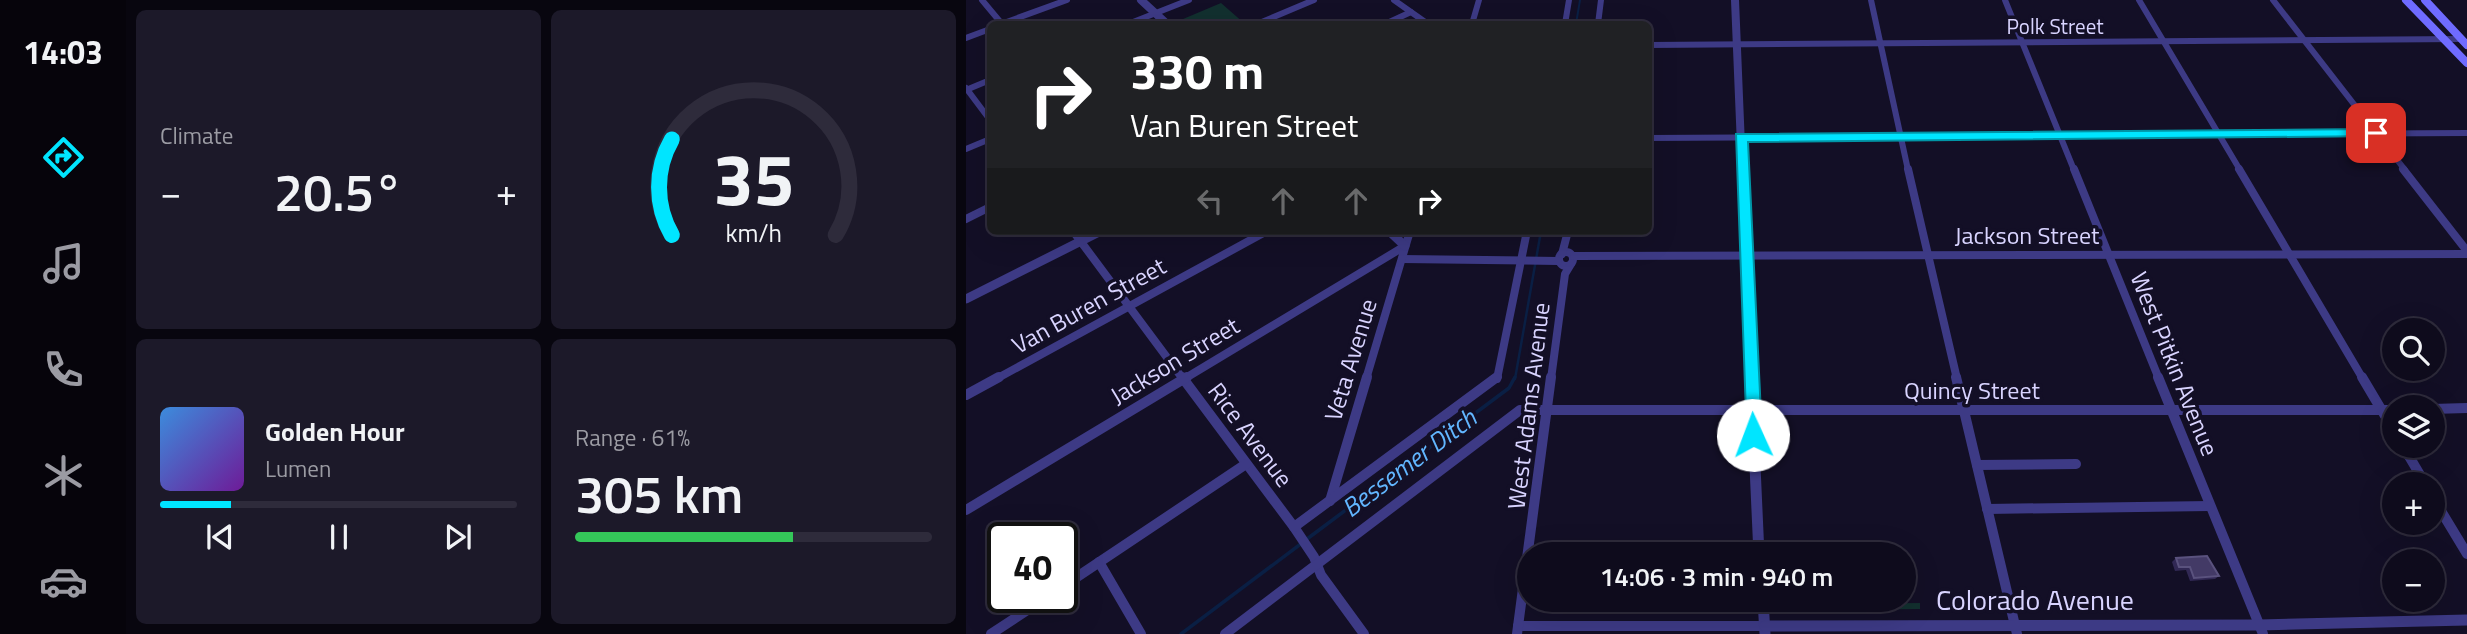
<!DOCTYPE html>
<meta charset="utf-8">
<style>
:root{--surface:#0e0b1c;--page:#1c1929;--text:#f1f3f6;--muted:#9b9ba3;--line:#2e2b3b;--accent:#00e5ff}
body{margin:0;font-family:"Titillium Web",sans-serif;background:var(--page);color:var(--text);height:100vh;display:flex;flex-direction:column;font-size:26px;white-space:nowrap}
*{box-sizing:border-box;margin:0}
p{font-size:23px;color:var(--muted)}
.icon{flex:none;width:38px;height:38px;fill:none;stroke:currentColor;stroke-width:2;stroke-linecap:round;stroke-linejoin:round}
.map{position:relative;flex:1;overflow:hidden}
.drawer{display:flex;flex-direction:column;gap:10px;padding:10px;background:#08060f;width:840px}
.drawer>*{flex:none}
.banner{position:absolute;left:21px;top:21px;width:665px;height:214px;border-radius:10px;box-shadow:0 7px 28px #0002,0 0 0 2px var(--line);background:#202124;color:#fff;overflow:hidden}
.fabs{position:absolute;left:1416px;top:318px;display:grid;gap:14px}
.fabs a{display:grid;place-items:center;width:63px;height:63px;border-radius:50%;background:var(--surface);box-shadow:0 7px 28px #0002,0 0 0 2px var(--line);font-size:35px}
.speed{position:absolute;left:21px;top:522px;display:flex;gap:14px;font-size:35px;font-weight:700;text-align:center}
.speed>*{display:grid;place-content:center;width:91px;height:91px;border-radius:50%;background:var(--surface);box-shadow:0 7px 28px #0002,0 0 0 2px var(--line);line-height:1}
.speed .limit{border:4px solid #111;border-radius:10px;background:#fff;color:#111}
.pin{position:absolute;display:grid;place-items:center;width:60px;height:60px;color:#fff;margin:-30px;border-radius:14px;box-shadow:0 4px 10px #0006}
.me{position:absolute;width:77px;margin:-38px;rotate:358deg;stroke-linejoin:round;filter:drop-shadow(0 0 5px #0008)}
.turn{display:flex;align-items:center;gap:24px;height:147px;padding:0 28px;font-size:32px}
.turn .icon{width:91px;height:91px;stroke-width:2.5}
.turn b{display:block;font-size:49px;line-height:60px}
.lanes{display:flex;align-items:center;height:66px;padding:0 28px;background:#0003;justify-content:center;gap:35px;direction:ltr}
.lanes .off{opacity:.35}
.big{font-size:52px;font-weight:600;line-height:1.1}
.drawer .widget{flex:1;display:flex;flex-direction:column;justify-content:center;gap:10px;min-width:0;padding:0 24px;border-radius:10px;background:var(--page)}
.drawer .dial{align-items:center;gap:0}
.dial svg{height:182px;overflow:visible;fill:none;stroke:var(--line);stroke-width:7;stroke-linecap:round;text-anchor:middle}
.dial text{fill:var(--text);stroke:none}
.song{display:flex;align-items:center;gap:21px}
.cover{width:84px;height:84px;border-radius:10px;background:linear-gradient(135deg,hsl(210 70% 55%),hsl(280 70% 35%))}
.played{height:7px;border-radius:4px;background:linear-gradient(90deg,var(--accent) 20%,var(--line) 20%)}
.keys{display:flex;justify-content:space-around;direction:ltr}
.heat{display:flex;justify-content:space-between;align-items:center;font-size:38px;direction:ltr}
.charge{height:10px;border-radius:5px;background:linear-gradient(90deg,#34c759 61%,var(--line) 0)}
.drawer .tiles{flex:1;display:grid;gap:10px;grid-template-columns:repeat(2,1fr)}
.trip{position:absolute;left:551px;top:542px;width:399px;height:70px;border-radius:35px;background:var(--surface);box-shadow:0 7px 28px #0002,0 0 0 2px var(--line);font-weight:600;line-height:70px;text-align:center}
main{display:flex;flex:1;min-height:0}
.tabs{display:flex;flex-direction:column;width:126px;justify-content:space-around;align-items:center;background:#06040b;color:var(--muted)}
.tabs .icon{width:49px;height:49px}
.tabs .active{color:var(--accent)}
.tabs b{font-size:32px;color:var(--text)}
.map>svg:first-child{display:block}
.green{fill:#12302f}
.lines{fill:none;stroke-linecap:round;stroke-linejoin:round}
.stream-far2{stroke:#0a1f44;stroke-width:2}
.stream-far1{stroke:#0a1f44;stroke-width:2.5}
.stream{stroke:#0a1f44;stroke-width:3.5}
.minor-far2{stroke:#3d3a85;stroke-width:6}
.minor-far1{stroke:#3d3a85;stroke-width:8}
.minor{stroke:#3d3a85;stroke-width:10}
.tertiary-far2{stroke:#3d3a85;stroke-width:8}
.tertiary-far1{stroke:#3d3a85;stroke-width:9}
.tertiary{stroke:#3d3a85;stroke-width:11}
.secondary{stroke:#6f6bff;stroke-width:8}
.wall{fill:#312854}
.building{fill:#433a66;stroke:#5a527e;stroke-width:2}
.route{fill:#00e5ff;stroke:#0095a6;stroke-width:2}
.labels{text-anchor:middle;stroke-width:7;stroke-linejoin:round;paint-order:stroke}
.far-street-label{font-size:21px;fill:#d9d4ff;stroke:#130f26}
.street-label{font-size:24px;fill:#d9d4ff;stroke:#130f26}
.water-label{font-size:26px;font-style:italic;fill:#62b6ff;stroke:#130f26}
.near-street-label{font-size:28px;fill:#d9d4ff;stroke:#130f26}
</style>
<main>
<nav class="tabs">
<b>14:03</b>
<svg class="icon active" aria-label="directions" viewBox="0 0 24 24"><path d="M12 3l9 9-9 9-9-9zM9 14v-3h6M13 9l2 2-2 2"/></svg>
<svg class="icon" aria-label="music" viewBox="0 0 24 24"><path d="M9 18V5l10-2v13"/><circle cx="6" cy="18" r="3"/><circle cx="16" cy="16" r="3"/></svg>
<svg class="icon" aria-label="phone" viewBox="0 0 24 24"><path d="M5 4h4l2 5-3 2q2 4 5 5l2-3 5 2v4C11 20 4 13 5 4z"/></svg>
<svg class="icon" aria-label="climate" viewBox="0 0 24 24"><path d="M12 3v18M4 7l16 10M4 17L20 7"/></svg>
<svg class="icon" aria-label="car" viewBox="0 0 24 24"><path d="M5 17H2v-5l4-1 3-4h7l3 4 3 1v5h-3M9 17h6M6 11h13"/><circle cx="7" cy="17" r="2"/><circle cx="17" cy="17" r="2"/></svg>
</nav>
<section class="drawer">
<div class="tiles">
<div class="widget"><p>Climate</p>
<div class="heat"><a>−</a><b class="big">20.5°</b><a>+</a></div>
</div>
<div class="widget dial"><svg viewBox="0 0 100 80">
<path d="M14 69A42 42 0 1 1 86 69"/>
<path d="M14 69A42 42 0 0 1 14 27" stroke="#00e5ff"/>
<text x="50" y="56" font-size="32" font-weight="700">35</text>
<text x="50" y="72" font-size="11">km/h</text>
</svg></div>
<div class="widget">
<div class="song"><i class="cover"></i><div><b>Golden Hour</b><p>Lumen</p></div></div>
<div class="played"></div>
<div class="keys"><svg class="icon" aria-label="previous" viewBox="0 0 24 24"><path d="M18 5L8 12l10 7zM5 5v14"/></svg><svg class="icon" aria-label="pause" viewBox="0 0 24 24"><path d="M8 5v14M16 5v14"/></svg><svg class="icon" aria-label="next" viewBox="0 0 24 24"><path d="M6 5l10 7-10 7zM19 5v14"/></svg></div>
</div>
<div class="widget"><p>Range · 61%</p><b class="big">305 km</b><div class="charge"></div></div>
</div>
</section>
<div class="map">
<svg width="1501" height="634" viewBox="0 0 1501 634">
<rect width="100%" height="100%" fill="#130f26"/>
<g class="green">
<path d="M255,3L279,24L210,22Z"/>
<path d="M954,603V609L861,610V604Z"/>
</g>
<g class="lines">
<path class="stream-far2" d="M610,24L614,0"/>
<path class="stream-far1" d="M549,379L575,231"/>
<g class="stream">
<path d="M341,539L543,388L549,377"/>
<path d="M215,634L336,543"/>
</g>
<g class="minor-far2">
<path d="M16,0L36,24"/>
<path d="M428,0L462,24"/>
<path d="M905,0L942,170"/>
<path d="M1039,0L1108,170"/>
<path d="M1173,0L1274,170"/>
<path d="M1307,0L1439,170"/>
<path d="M35,24L101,0"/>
<path d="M162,24L223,0"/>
<path d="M291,24L348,0"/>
<path d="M419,24L445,12"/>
<path d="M506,24L513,0"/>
<path d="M599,24L603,0"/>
<path d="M632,24L635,0"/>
<path d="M0,38L24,29"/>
<path d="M682,45L1496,39"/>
<path d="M0,88L24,120"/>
<path d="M0,90L24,80"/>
<path d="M682,138L1501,133"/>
<path d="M0,149L24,139"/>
</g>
<g class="minor-far1">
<path d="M942,169L991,379"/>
<path d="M1108,169L1193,379"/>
<path d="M1273,169L1397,379"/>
<path d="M1437,169L1501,251"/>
<path d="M0,219L24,207"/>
<path d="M107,231L217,379"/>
<circle cx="600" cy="259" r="7"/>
<path d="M596,254L602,231"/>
<path d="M608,256L1501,254"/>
<path d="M436,259L592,261"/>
<path d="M30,379L301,231"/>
<path d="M218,379L439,246"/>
<path d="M400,379L444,231"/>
<path d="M531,379L561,231"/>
<path d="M585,379L599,274L605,264"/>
</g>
<g class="minor">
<path d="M216,377L328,527L348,557L355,575L398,634"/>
<path d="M990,377L1051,634"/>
<path d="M1192,377L1297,634"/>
<path d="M1396,377L1428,431"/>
<path d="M0,395L33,377"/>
<path d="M1466,409L1501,408"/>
<path d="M1437,446L1460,485"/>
<path d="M1011,465L1110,464"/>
<path d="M1466,496L1501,554"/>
<path d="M364,501L401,377"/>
<path d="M1021,509L1244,506"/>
<path d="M0,510L221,377"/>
<path d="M328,527L531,377"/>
<path d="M133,562L175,634"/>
<path d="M96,587L280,464"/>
<path d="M552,626H799"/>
<path d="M25,634L81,597"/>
<path d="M259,634L554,410H1428"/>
<path d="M551,634L585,377"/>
</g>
<g class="tertiary-far2">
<path d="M175,0L201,24"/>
<path d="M769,0L776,170"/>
</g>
<g class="tertiary-far1">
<path d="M776,169L785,379"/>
<path d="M423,231L439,246"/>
<path d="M0,299L135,231"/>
</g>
<g class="tertiary">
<path d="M785,377L793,555"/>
<path d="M797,600L799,634"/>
<path d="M799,626L1293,625L1501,620"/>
</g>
<g class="secondary">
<path d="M1440,0L1501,63"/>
<path d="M1459,0L1501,45"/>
</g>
</g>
<path class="wall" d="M1210,558L1253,576L1249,579L1224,581L1220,570L1209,571L1206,562Z"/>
<path class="building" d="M1241,556L1253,576L1228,578L1224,567H1213L1210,558Z"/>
<path class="route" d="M1410,129L1414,130V136L782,142L796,435L787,443L781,441L770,134Z"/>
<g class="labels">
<g class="far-street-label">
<text x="1089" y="34">Polk Street</text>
</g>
<g class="street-label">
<text x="1061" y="244">Jackson Street</text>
<text transform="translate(123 306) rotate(-29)" y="8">Van Buren Street</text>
<text transform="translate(385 360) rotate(-73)" y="8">Veta Avenue</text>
<text transform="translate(209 361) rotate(-31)" y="8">Jackson Street</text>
<text transform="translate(1208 364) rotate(68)" y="8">West Pitkin Avenue</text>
<text x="1006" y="399">Quincy Street</text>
<text transform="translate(563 406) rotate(-83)" y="8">West Adams Avenue</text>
<text transform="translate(284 435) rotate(53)" y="8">Rice Avenue</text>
</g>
<g class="water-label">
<text transform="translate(443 463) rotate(-37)" y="9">Bessemer Ditch</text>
</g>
<g class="near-street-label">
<text x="1069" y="610">Colorado Avenue</text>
</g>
</g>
</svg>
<div class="fabs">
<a><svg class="icon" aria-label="search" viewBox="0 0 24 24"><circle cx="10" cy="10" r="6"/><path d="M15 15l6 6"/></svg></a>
<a><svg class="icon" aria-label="layers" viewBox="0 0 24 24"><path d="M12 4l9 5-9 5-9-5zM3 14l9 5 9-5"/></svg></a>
<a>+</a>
<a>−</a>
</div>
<div class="speed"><div class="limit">40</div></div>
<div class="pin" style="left:1410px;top:133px;background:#d93025"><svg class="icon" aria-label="arrive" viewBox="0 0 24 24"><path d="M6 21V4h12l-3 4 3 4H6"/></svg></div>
<svg class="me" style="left:787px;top:435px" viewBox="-20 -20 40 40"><circle r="19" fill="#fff"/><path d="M0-13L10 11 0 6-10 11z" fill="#00e5ff"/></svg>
<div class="trip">14:06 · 3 min · 940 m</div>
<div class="banner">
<div class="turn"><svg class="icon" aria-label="right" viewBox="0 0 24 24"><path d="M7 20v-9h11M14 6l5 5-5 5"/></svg><div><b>330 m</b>Van Buren Street</div></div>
<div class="lanes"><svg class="icon off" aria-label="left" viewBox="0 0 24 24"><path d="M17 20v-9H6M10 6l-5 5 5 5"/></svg><svg class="icon off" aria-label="ahead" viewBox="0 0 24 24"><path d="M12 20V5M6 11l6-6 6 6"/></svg><svg class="icon off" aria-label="ahead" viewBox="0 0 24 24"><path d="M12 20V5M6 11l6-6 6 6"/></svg><svg class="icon" aria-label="right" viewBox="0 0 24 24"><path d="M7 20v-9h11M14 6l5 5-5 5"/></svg></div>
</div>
</div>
</main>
